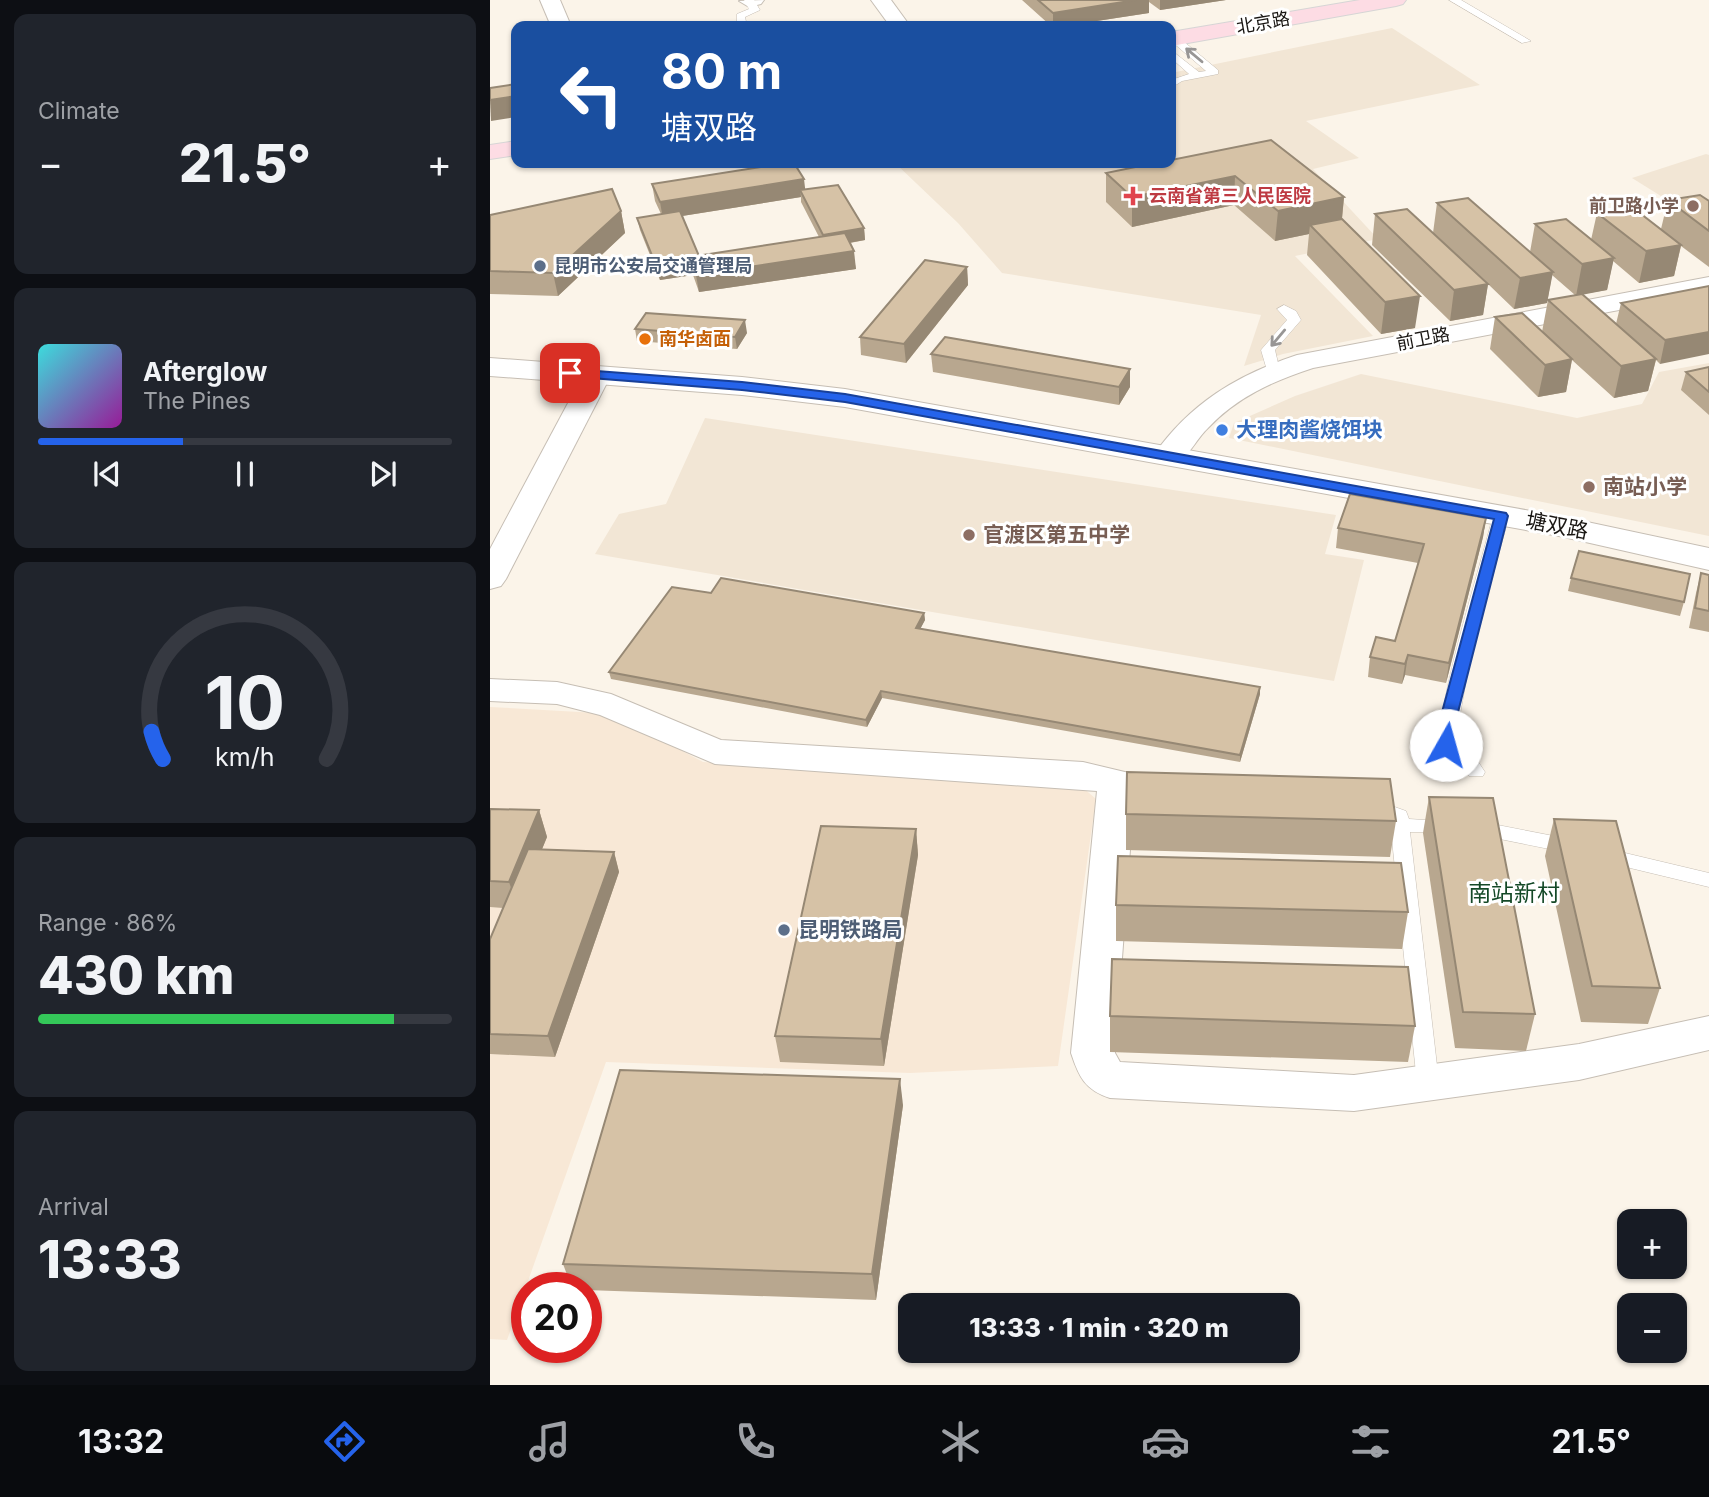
<!DOCTYPE html>
<meta charset="utf-8">
<style>
:root{--surface:#171b24;--page:#20242c;--text:#f1f3f6;--muted:#9ea1a6;--line:#363941;--accent:#2563eb}
body{margin:0;font-family:Inter,"Noto Sans SC",sans-serif;background:var(--page);color:var(--text);height:100vh;display:flex;flex-direction:column;font-size:26px;white-space:nowrap}
*{box-sizing:border-box;margin:0}
p{font-size:23px;color:var(--muted)}
.icon{flex:none;width:38px;height:38px;fill:none;stroke:currentColor;stroke-width:2;stroke-linecap:round;stroke-linejoin:round}
.map{position:relative;flex:1;overflow:hidden}
.side{display:flex;flex-direction:column;gap:14px;padding:14px;background:#0d0f14;width:490px}
.side>*{flex:none}
.hud{position:absolute;left:21px;top:21px;width:665px;height:147px;border-radius:14px;box-shadow:0 2px 5px #0004;background:#1a4fa0;color:#fff;overflow:hidden}
.controls{position:absolute;left:1127px;top:1209px;display:grid;gap:14px}
.controls a{display:grid;place-items:center;width:70px;height:70px;border-radius:14px;background:var(--surface);box-shadow:0 2px 5px #0004;font-size:35px}
.speed{position:absolute;left:21px;top:1272px;display:flex;gap:14px;font-size:35px;font-weight:700;text-align:center}
.speed>*{display:grid;place-content:center;width:91px;height:91px;border-radius:50%;background:var(--surface);box-shadow:0 2px 5px #0004;line-height:1}
.speed .limit{border:10px solid #d22;background:#fff;color:#111}
.pin{position:absolute;display:grid;place-items:center;width:60px;height:60px;color:#fff;margin:-30px;border-radius:14px;box-shadow:0 4px 10px #0006}
.me{position:absolute;width:77px;margin:-38px;rotate:7deg;stroke-linejoin:round;filter:drop-shadow(0 0 5px #0008)}
.turn{display:flex;align-items:center;gap:24px;height:147px;padding:0 35px;font-size:32px}
.turn .icon{width:91px;height:91px;stroke-width:2.5}
.turn b{display:block;font-size:49px;line-height:60px}
.big{font-size:52px;font-weight:800;line-height:1.1}
.side .widget{flex:1;display:flex;flex-direction:column;justify-content:center;gap:10px;min-width:0;padding:0 24px;border-radius:14px;background:var(--page)}
.side .dial{align-items:center;gap:0}
.dial svg{height:182px;overflow:visible;fill:none;stroke:var(--line);stroke-width:7;stroke-linecap:round;text-anchor:middle}
.dial text{fill:var(--text);stroke:none}
.song{display:flex;align-items:center;gap:21px}
.cover{width:84px;height:84px;border-radius:10px;background:linear-gradient(135deg,hsl(180 70% 55%),hsl(300 70% 35%))}
.played{height:7px;border-radius:4px;background:linear-gradient(90deg,var(--accent) 35%,var(--line) 35%)}
.keys{display:flex;justify-content:space-around;direction:ltr}
.heat{display:flex;justify-content:space-between;align-items:center;font-size:38px;direction:ltr}
.charge{height:10px;border-radius:5px;background:linear-gradient(90deg,#34c759 86%,var(--line) 0)}
.trip{position:absolute;left:408px;top:1293px;width:402px;height:70px;border-radius:14px;background:var(--surface);box-shadow:0 2px 5px #0004;font-weight:800;line-height:70px;text-align:center}
.tabs{display:flex;height:112px;justify-content:space-around;align-items:center;background:#090b0e;color:var(--muted)}
.tabs .icon{width:49px;height:49px}
.tabs .on{color:var(--accent)}
.tabs b{font-size:32px;color:var(--text)}
main{display:flex;flex:1;min-height:0}
.map>svg:first-child{display:block}
.commercial{fill:#f8e8d6}
.built{fill:#f2e6d5}
.lines{fill:none;stroke-linecap:round;stroke-linejoin:round}
.lane-casing{stroke:#c6beb4;stroke-width:1}
.street-casing{stroke:#c6beb4;stroke-width:2}
.secondary-casing{stroke:#c6beb4;stroke-width:2}
.primary-casing{stroke:#d6d5d5;stroke-width:2}
.lane{fill:#fff;fill-rule:evenodd}
.street{fill:#fff;fill-rule:evenodd}
.secondary{fill:#fff;fill-rule:evenodd}
.primary{fill:#fddce4;fill-rule:evenodd}
.wall{fill:#b8a78f;fill-rule:evenodd}
.shaded-wall{fill:#968874}
.building{fill:#d6c2a6;stroke:#968874;stroke-width:2}
.oneway{stroke:#989695}
.route{fill:#2563eb;stroke:#184099;stroke-width:2}
.health-dot{fill:#e0444e;stroke:#fff;stroke-width:2.5}
.education-dot{fill:#8d6e63;stroke:#fff;stroke-width:2.5}
.service-dot{fill:#5c6f8a;stroke:#fff;stroke-width:2.5}
.food-dot{fill:#e8710a;stroke:#fff;stroke-width:2.5}
.shop-dot{fill:#3f7fe0;stroke:#fff;stroke-width:2.5}
.labels{text-anchor:middle;stroke-width:6;stroke-linejoin:round;paint-order:stroke}
.far-street-label{font-size:18px;fill:#191613;stroke:#fff}
.far-health-label{font-size:18px;font-weight:bold;fill:#be3a42;stroke:#fff;text-anchor:start}
.far-education-label{font-size:18px;font-weight:bold;fill:#785e54;stroke:#fff;text-anchor:end}
.far-service-label{font-size:18px;font-weight:bold;fill:#4e5e75;stroke:#fff;text-anchor:start}
.far-food-label{font-size:18px;font-weight:bold;fill:#c56008;stroke:#fff;text-anchor:start}
.shop-label{font-size:21px;font-weight:bold;fill:#366cbe;stroke:#fff;text-anchor:start}
.education-label{font-size:21px;font-weight:bold;fill:#785e54;stroke:#fff;text-anchor:start}
.street-label{font-size:21px;fill:#191613;stroke:#fff}
.service-label{font-size:21px;font-weight:bold;fill:#4e5e75;stroke:#fff;text-anchor:start}
.neighbourhood-label{font-size:23px;fill:#144927;stroke:#fff}
</style>
<main>
<section class="side">
<div class="widget"><p>Climate</p>
<div class="heat"><a>−</a><b class="big">21.5°</b><a>+</a></div>
</div>
<div class="widget">
<div class="song"><i class="cover"></i><div><b>Afterglow</b><p>The Pines</p></div></div>
<div class="played"></div>
<div class="keys"><svg class="icon" aria-label="previous" viewBox="0 0 24 24"><path d="M18 5L8 12l10 7zM5 5v14"/></svg><svg class="icon" aria-label="pause" viewBox="0 0 24 24"><path d="M8 5v14M16 5v14"/></svg><svg class="icon" aria-label="next" viewBox="0 0 24 24"><path d="M6 5l10 7-10 7zM19 5v14"/></svg></div>
</div>
<div class="widget dial"><svg viewBox="0 0 100 80">
<path d="M14 69A42 42 0 1 1 86 69"/>
<path d="M14 69A42 42 0 0 1 9 57" stroke="#2563eb"/>
<text x="50" y="56" font-size="32" font-weight="700">10</text>
<text x="50" y="72" font-size="11">km/h</text>
</svg></div>
<div class="widget"><p>Range · 86%</p><b class="big">430 km</b><div class="charge"></div></div>
<div class="widget"><p>Arrival</p><b class="big">13:33</b></div>
</section>
<div class="map">
<svg width="1219" height="1385" viewBox="0 0 1219 1385">
<rect width="100%" height="100%" fill="#fbf4e9"/>
<path class="commercial" d="M0,707L107,713L153,730L213,762L584,780L606,799L568,1066L420,1073L116,1062L17,1340L0,1339Z"/>
<g class="built">
<path d="M902,28L990,85L816,121L869,158L823,169L888,239L805,256L883,336L793,354L754,366L771,315L512,273L468,223L405,163H681V73Z"/>
<path d="M1216,154L1219,155V226L1142,178Z"/>
<path d="M1219,363V536L739,438L744,423L805,396L871,374L1087,418L1152,404L1169,372Z"/>
<path d="M215,418L846,515L835,554L874,560L844,681L105,554L129,514L176,504Z"/>
</g>
<g class="lines">
<defs>
<g id="lane">
<path d="M254,0H264L270,10L255,17L257,26H247V14L259,9Z"/>
<path d="M959,0H971L1041,41L1032,43Z"/>
<path d="M681,36H687L728,70V74L692,81L681,88V80L699,74L681,58V50L709,72L716,71L681,41Z"/>
<path d="M794,305L806,311L811,320L785,350L788,363L795,370L788,374L776,367L771,350L797,320L787,309Z"/>
<path d="M1011,511L1019,516L980,658L965,743L985,757L995,772L993,776H979L973,765L947,745C958,667 983,592 1003,516Z"/>
<path d="M885,800L916,811L919,819L966,822L969,827L966,832H920L949,1083L946,1089L938,1092L930,1089L927,1083L900,820L878,812L876,807L878,802Z"/>
<path d="M987,821L1079,839L1086,841L1089,846L1086,851L1079,853L980,833L977,828L980,823Z"/>
<path d="M1114,848L1219,873V887L1107,860L1104,855L1107,850Z"/>
</g>
<g id="street">
<path d="M50,0H70L81,26H61Z"/>
<path d="M274,0L271,4L259,7L249,1Z"/>
<path d="M381,0H401L420,26H400Z"/>
<path d="M1219,277V293L823,368C783,381 747,397 718,428C708,437 700,454 689,462C682,466 675,464 668,462L663,456C700,403 747,375 807,355Z"/>
<path d="M107,367L117,369L121,375L16,579L11,586L0,589V549L93,375L97,369Z"/>
<path d="M0,679L67,682L121,694L231,740L593,762L639,773L645,782L625,1053L630,1062L864,1075L1089,1044L1219,1016V1050L1089,1080L864,1111L620,1098C595,1090 589,1077 581,1053L607,791L225,764L110,715L67,704L0,701Z"/>
</g>
<path id="secondary" d="M0,358L252,377L355,389L1069,516L1219,548V570L1069,536L355,407L252,395L0,376Z"/>
<g id="primary">
<path d="M870,0H916L913,4L906,6L681,46V32Z"/>
<path d="M26,141V155L0,159V145Z"/>
</g>
</defs>
<use href="#lane" class="lane-casing"/>
<use href="#street" class="street-casing"/>
<use href="#secondary" class="secondary-casing"/>
<use href="#primary" class="primary-casing"/>
<use href="#lane" class="lane"/>
<use href="#street" class="street"/>
<use href="#secondary" class="secondary"/>
<use href="#primary" class="primary"/>
</g>
<g class="wall">
<path d="M532,0H736L670,10L659,2V13L574,26H561Z"/>
<path d="M681,163L854,197L852,220L925,328L891,334L817,255L819,234L785,241L744,205L642,227L616,202V173Z"/>
<path d="M162,184L315,189L374,228L375,240L360,243L366,269L209,292L203,275L170,280L150,230L147,218L171,214L165,201ZM311,197V202L329,237L209,256L192,216Z"/>
<path d="M1178,200L1219,201V267L1191,246L1184,276L1149,283L1123,261L1117,290L1092,294L1126,324L1131,303L1219,286L1170,364L1166,360L1158,391L1124,398L1082,360L1076,392L1048,397L1000,349L1005,317L1052,332L1058,300L1085,295L1062,275L1057,303L1024,309L998,284L993,315L960,321L882,245L885,214L943,233L947,203L1040,252L1045,224L1101,240L1107,213L1171,229Z"/>
<path d="M131,211L135,233L68,296L0,294V215Z"/>
<path d="M477,267L478,285L416,363L371,355L370,337Z"/>
<path d="M145,329L257,333L247,349L147,341Z"/>
<path d="M441,354L640,369V387L629,405L443,372Z"/>
<path d="M1219,367V415L1191,390L1196,372Z"/>
<path d="M996,518L993,537L956,683L915,675L912,684L878,677L880,657L905,641L928,563L846,548L848,528Z"/>
<path d="M1211,573L1219,575V632L1199,628L1206,593Z"/>
<path d="M1081,578L1194,602L1190,616L1078,591Z"/>
<path d="M221,593L434,613L435,620L430,629L770,694L750,762L392,698L377,727L121,679L119,672Z"/>
<path d="M939,797L1045,1014L1036,1051L965,1048L933,833Z"/>
<path d="M0,809L49,810L57,837L52,849L124,852L129,872L65,1057L0,1054V939L13,908L0,907Z"/>
<path d="M636,814L906,821L900,857L636,850Z"/>
<path d="M1064,819L1170,988L1158,1024L1091,1022L1055,856Z"/>
<path d="M426,829L428,855L394,1066L290,1062L285,1036Z"/>
<path d="M626,905L918,912L912,949L626,941Z"/>
<path d="M620,1016L925,1026L918,1062L620,1052Z"/>
<path d="M413,1105L386,1300L96,1290V1288H82L73,1264Z"/>
</g>
<g class="shaded-wall">
<path d="M646,0H659V13L574,26H563V13Z"/>
<path d="M670,0H736L670,10Z"/>
<path d="M26,96V117L1,121L0,100Z"/>
<path d="M745,176L744,205L642,227V197Z"/>
<path d="M314,179L316,196L310,190L311,197L173,219L170,202Z"/>
<path d="M854,197L851,227L820,225L819,234L785,241L788,211Z"/>
<path d="M131,211L135,233L68,296L63,273Z"/>
<path d="M374,228L375,240L335,247L333,235Z"/>
<path d="M1191,245L1184,276L1149,283L1156,251Z"/>
<path d="M364,251L366,269L209,292L206,275Z"/>
<path d="M1124,258L1117,290L1086,296L1092,264Z"/>
<path d="M201,263L203,275L170,280L167,268Z"/>
<path d="M477,267L478,285L416,363L414,344Z"/>
<path d="M1063,272L1057,303L1024,309L1030,278Z"/>
<path d="M998,284L993,315L960,321L964,290Z"/>
<path d="M930,296L925,328L891,334L895,302Z"/>
<path d="M255,320L257,333L247,349L245,337Z"/>
<path d="M1219,332V354L1170,364L1175,340Z"/>
<path d="M1082,359L1076,392L1048,397L1055,365Z"/>
<path d="M1166,359L1158,391L1124,398L1131,366Z"/>
<path d="M640,369V387L629,405V387Z"/>
<path d="M996,518L993,537L956,683L959,663Z"/>
<path d="M434,613L435,620L427,635L426,628Z"/>
<path d="M918,655L915,675L912,684L915,664Z"/>
<path d="M770,687V694L750,762V755Z"/>
<path d="M391,691L392,698L377,727L376,720Z"/>
<path d="M49,810L57,837L28,908L19,882Z"/>
<path d="M426,829L428,855L394,1066L391,1039Z"/>
<path d="M124,852L129,872L65,1057L58,1036Z"/>
<path d="M410,1079L413,1105L386,1300L382,1274Z"/>
</g>
<g class="building">
<path d="M548,0H646L563,13Z"/>
<path d="M26,84V96L0,100V88Z"/>
<path d="M781,140L854,197L788,211L745,176L642,197L616,173L665,163H681V160Z"/>
<path d="M297,163H304L314,179L170,202L162,184Z"/>
<path d="M348,185L374,228L333,235L310,190Z"/>
<path d="M122,189L131,211L63,273L0,271V215Z"/>
<path d="M1210,195L1219,201V231L1178,200Z"/>
<path d="M978,198L1063,272L1030,278L947,203Z"/>
<path d="M1142,207L1191,245L1156,251L1107,213Z"/>
<path d="M917,209L998,284L964,290L885,214Z"/>
<path d="M190,211L209,256L200,257L201,263L167,268L147,218Z"/>
<path d="M852,219L930,296L895,302L820,225Z"/>
<path d="M1076,219L1124,258L1092,264L1045,224Z"/>
<path d="M355,233L364,251L206,275L200,257Z"/>
<path d="M435,260L477,267L414,344L370,337Z"/>
<path d="M1219,286V332L1175,340L1131,303Z"/>
<path d="M1092,294L1166,359L1131,366L1058,300Z"/>
<path d="M156,313L255,320L245,337L145,329Z"/>
<path d="M1032,313L1082,359L1055,365L1005,317Z"/>
<path d="M455,337L640,369L629,387L441,354Z"/>
<path d="M1219,367V392L1196,372Z"/>
<path d="M860,494L996,518L959,663L918,655L915,664L880,657L886,637L905,641L934,544L848,528Z"/>
<path d="M1089,551L1200,574L1194,602L1081,578Z"/>
<path d="M1211,573L1219,575V611L1205,608Z"/>
<path d="M231,578L434,613L426,628L770,687L750,755L391,691L376,720L119,672L182,587L221,593Z"/>
<path d="M637,772L900,779L906,821L636,814Z"/>
<path d="M939,797L1003,798L1045,1014L973,1012Z"/>
<path d="M0,809L49,810L19,882L0,881Z"/>
<path d="M1064,819L1126,821L1170,988L1102,986Z"/>
<path d="M331,826L426,829L391,1039L285,1036Z"/>
<path d="M38,849L124,852L58,1036L0,1034V939Z"/>
<path d="M628,856L911,863L918,912L626,905Z"/>
<path d="M622,959L918,967L925,1026L620,1016Z"/>
<path d="M130,1070L410,1079L382,1274L73,1264Z"/>
</g>
<defs><path id="oneway-shaft" d="M-6 0H5M1.5-3L5.5 0L1.5 3" fill="none" stroke-width="1.6" stroke-linecap="round" stroke-linejoin="round" transform="scale(1.75)"/></defs>
<g class="oneway">
<use href="#oneway-shaft" transform="translate(704 55) rotate(-140)"/>
<use href="#oneway-shaft" transform="translate(788 338) rotate(130)"/>
</g>
<path class="route" d="M80,369L252,382L355,394L1016,513L1018,516L967,716L964,745L956,751L948,745L951,716L1004,519L355,402L252,390L76,376V370Z"/>
<path class="health-dot" d="M639.5 185.5h7v7h7v7h-7v7h-7v-7h-7v-7h7z"/>
<g class="education-dot">
<circle cx="1203" cy="206" r="7"/>
<circle cx="1099" cy="487" r="7"/>
<circle cx="479" cy="535" r="7"/>
</g>
<g class="service-dot">
<circle cx="50" cy="266" r="7"/>
<circle cx="294" cy="930" r="7"/>
</g>
<circle class="food-dot" cx="155" cy="339" r="7"/>
<circle class="shop-dot" cx="732" cy="430" r="7"/>
<g class="labels">
<g class="far-street-label">
<text transform="translate(773 23) rotate(-10)" y="6">北京路</text>
<text transform="translate(933 339) rotate(-11)" y="6">前卫路</text>
</g>
<g class="far-health-label">
<text x="659" y="202">云南省第三人民医院</text>
</g>
<g class="far-education-label">
<text x="1189" y="212">前卫路小学</text>
</g>
<g class="far-service-label">
<text x="64" y="272">昆明市公安局交通管理局</text>
</g>
<g class="far-food-label">
<text x="169" y="345">南华卤面</text>
</g>
<g class="shop-label">
<text x="746" y="437">大理肉酱烧饵块</text>
</g>
<g class="education-label">
<text x="1113" y="494">南站小学</text>
<text x="493" y="542">官渡区第五中学</text>
</g>
<g class="street-label">
<text transform="translate(1067 526) rotate(11)" y="7">塘双路</text>
</g>
<g class="service-label">
<text x="308" y="937">昆明铁路局</text>
</g>
<g class="neighbourhood-label">
<text x="1024" y="901">南站新村</text>
</g>
</g>
</svg>
<div class="controls">
<a>+</a>
<a>−</a>
</div>
<div class="speed"><div class="limit">20</div></div>
<div class="pin" style="left:80px;top:373px;background:#d93025"><svg class="icon" aria-label="arrive" viewBox="0 0 24 24"><path d="M6 21V4h12l-3 4 3 4H6"/></svg></div>
<svg class="me" style="left:956px;top:745px" viewBox="-20 -20 40 40"><circle r="19" fill="#fff"/><path d="M0-13L10 11 0 6-10 11z" fill="#2563eb"/></svg>
<div class="trip">13:33 · 1 min · 320 m</div>
<div class="hud">
<div class="turn"><svg class="icon" aria-label="left" viewBox="0 0 24 24"><path d="M17 20v-9H6M10 6l-5 5 5 5"/></svg><div><b>80 m</b>塘双路</div></div>
</div>
</div>
</main>
<nav class="tabs">
<b>13:32</b>
<svg class="icon on" aria-label="directions" viewBox="0 0 24 24"><path d="M12 3l9 9-9 9-9-9zM9 14v-3h6M13 9l2 2-2 2"/></svg>
<svg class="icon" aria-label="music" viewBox="0 0 24 24"><path d="M9 18V5l10-2v13"/><circle cx="6" cy="18" r="3"/><circle cx="16" cy="16" r="3"/></svg>
<svg class="icon" aria-label="phone" viewBox="0 0 24 24"><path d="M5 4h4l2 5-3 2q2 4 5 5l2-3 5 2v4C11 20 4 13 5 4z"/></svg>
<svg class="icon" aria-label="climate" viewBox="0 0 24 24"><path d="M12 3v18M4 7l16 10M4 17L20 7"/></svg>
<svg class="icon" aria-label="car" viewBox="0 0 24 24"><path d="M5 17H2v-5l4-1 3-4h7l3 4 3 1v5h-3M9 17h6M6 11h13"/><circle cx="7" cy="17" r="2"/><circle cx="17" cy="17" r="2"/></svg>
<svg class="icon" aria-label="filters" viewBox="0 0 24 24"><path d="M4 7h16M4 17h16"/><circle cx="9" cy="7" r="2"/><circle cx="15" cy="17" r="2"/></svg>
<b>21.5°</b>
</nav>
